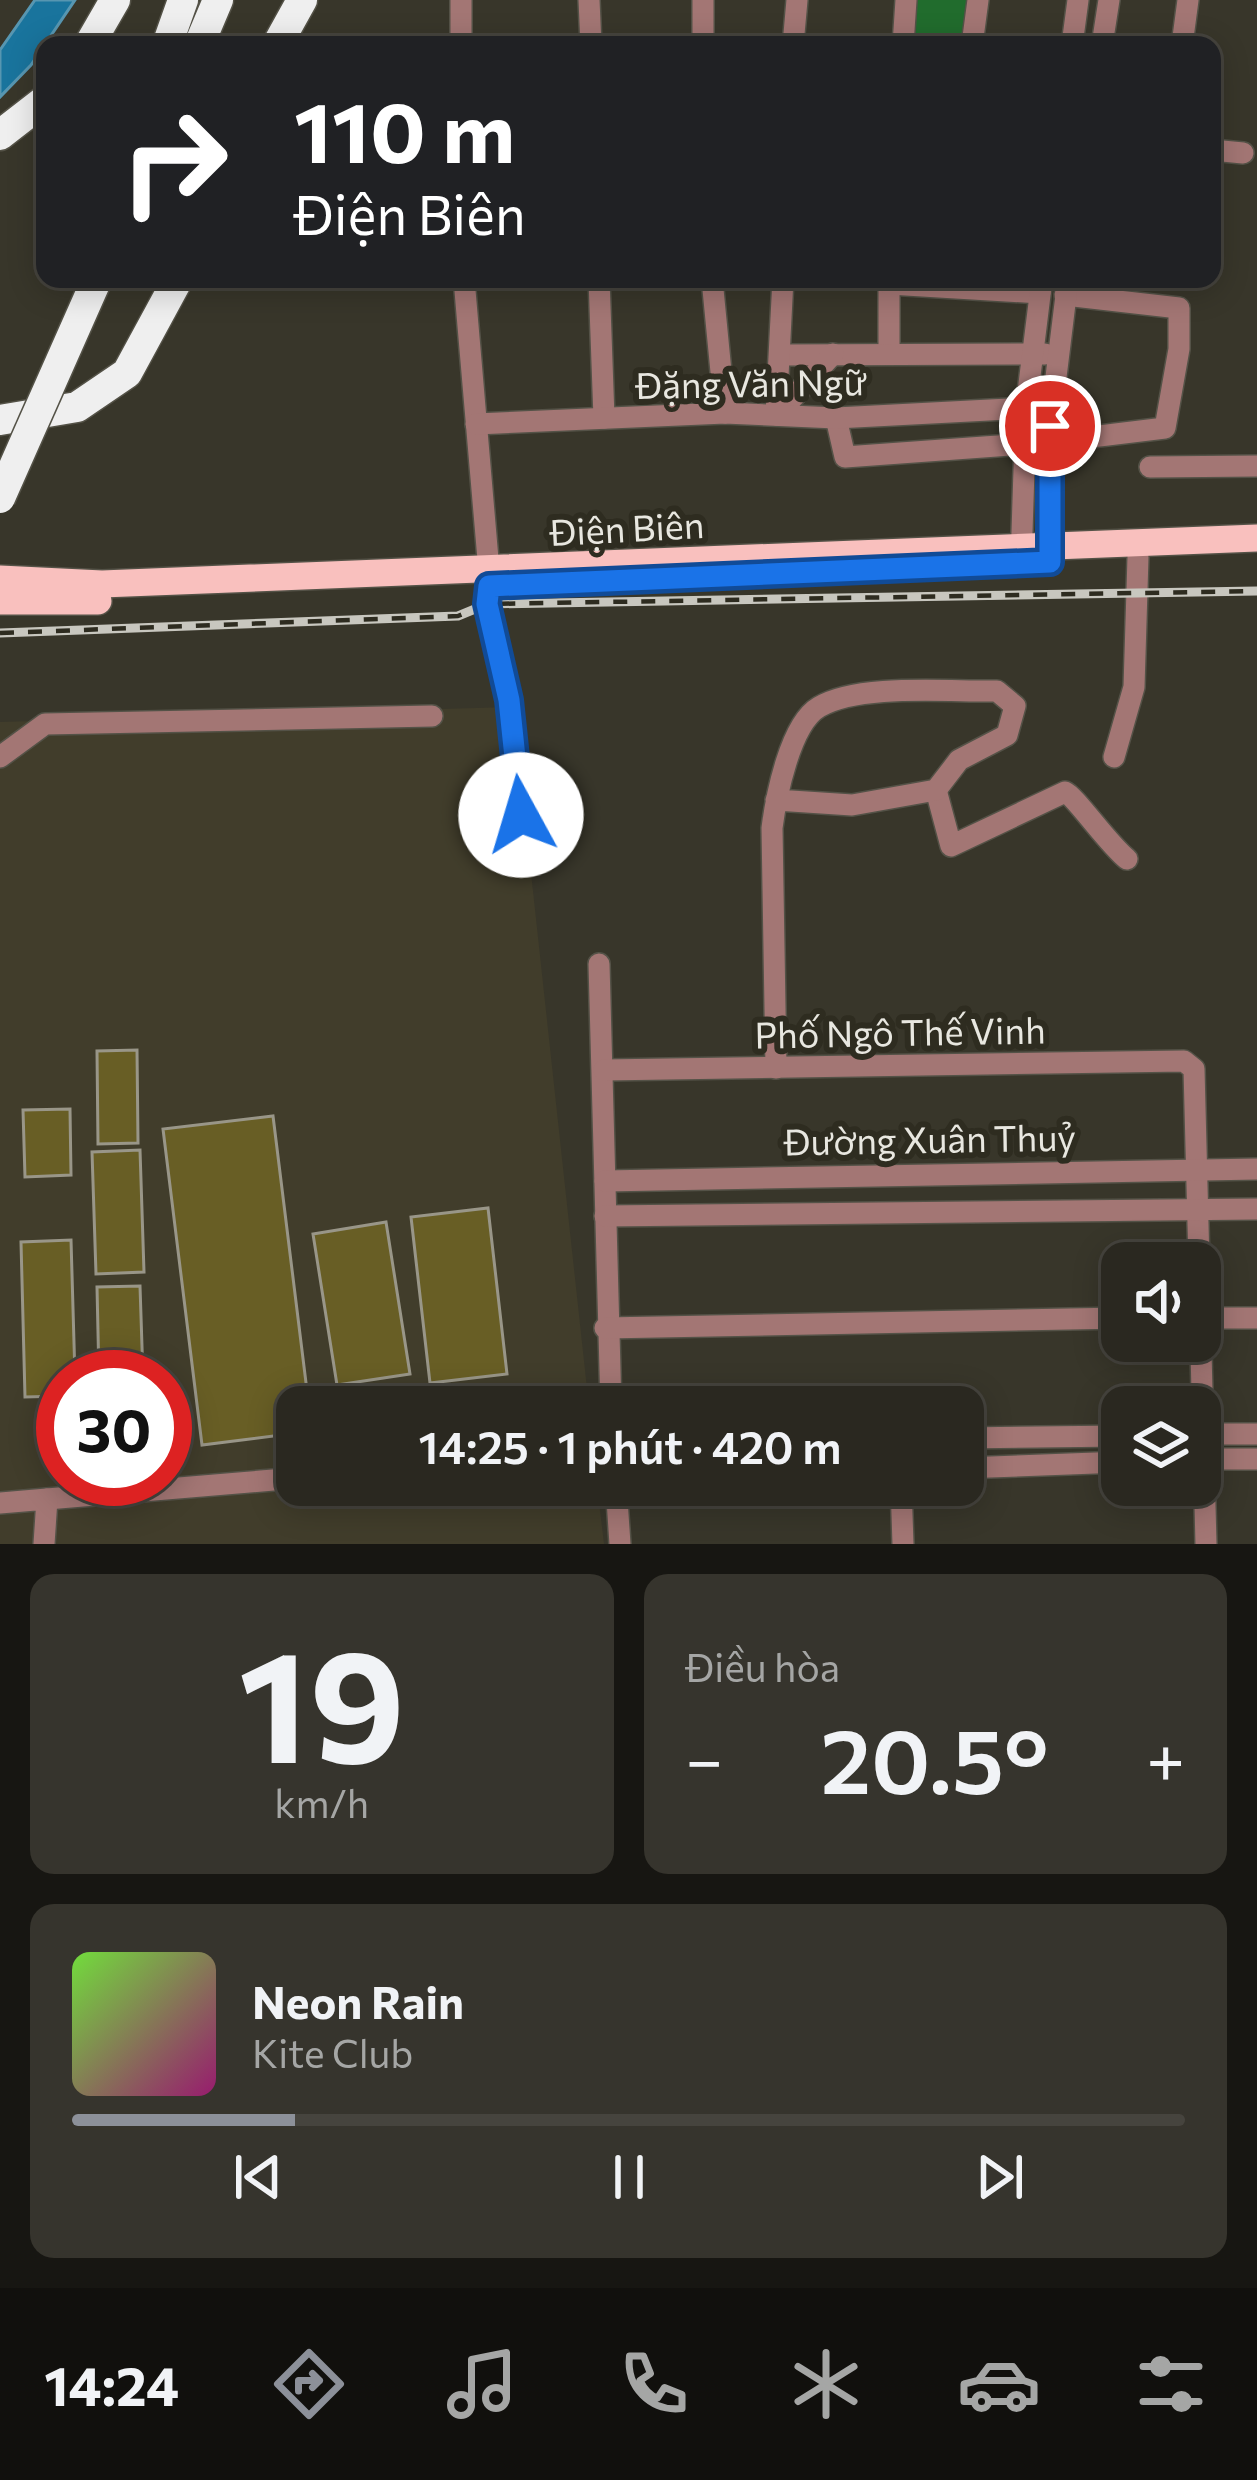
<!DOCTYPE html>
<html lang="vi">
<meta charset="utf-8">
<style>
:root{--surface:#2a2820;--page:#36342d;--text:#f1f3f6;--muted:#a5a6a5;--line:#46443e;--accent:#8c9099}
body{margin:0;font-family:Commissioner,sans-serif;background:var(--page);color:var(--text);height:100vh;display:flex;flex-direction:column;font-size:45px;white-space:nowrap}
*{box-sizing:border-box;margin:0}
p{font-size:39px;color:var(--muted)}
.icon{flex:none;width:66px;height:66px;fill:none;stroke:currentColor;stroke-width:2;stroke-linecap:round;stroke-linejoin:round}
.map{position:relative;height:1544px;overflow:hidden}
.details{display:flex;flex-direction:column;gap:30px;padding:30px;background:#171612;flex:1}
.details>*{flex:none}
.hud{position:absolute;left:36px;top:36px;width:1185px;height:252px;border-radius:24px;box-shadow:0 6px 30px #0003,0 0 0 3px var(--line);background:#202124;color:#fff;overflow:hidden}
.fabs{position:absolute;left:1101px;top:1242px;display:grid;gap:24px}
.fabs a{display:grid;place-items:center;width:120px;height:120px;border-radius:24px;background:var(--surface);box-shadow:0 6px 30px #0003,0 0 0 3px var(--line);font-size:60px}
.speed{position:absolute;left:36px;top:1350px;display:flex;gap:24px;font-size:60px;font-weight:700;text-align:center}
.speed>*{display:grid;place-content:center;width:156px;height:156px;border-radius:50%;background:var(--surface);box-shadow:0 6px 30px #0003,0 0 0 3px var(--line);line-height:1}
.speed .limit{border:18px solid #d22;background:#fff;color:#111}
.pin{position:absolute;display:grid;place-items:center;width:102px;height:102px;color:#fff;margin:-51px;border:6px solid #fff;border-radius:50%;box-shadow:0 3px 12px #0007}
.me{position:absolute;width:132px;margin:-66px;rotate:354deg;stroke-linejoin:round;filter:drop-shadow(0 0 9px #0008)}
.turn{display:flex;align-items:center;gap:42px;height:252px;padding:0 60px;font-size:54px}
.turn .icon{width:156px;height:156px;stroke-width:2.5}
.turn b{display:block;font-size:84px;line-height:102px}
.big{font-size:90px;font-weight:600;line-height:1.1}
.details .widget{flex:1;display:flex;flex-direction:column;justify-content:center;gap:18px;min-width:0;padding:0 42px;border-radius:24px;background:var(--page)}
.details .dial{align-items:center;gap:0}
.dial b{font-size:156px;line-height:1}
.song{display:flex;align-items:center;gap:36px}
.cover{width:144px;height:144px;border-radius:18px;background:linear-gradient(135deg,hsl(100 70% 55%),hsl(320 70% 35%))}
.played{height:12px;border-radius:6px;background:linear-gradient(90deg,var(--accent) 20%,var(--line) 20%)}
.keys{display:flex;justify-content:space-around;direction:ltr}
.heat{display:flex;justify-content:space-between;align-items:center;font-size:66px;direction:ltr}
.details .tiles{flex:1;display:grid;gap:30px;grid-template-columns:1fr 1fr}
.widget:last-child{grid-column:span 2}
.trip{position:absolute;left:276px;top:1386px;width:708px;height:120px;border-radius:24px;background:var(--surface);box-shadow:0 6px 30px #0003,0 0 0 3px var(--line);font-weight:600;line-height:120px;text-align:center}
.menu{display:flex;height:192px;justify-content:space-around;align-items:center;background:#11100d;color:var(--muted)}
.menu .icon{width:84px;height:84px}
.menu .selected{color:var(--accent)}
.menu b{font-size:54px;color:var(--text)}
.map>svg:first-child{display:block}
.built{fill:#413d2b;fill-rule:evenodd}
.green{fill:#216c2d}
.water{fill:#19749d;stroke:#5796b1;stroke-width:3}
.building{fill:#685e25;stroke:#999688;stroke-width:3}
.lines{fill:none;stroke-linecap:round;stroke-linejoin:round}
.minor-casing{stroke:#545247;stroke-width:24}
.major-casing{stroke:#545247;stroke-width:30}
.highway-casing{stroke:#545247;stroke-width:33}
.minor{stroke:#a37674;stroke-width:21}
.major{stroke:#f9c0be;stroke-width:27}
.highway{stroke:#efefef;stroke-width:30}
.rail-casing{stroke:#c8c7bf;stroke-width:9}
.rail{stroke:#2e2c20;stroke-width:4.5;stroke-dasharray:14;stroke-linecap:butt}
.highway-bridge-casing{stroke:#545247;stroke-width:33;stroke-linecap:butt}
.highway-bridge{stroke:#efefef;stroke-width:30}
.route-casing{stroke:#114b97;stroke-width:30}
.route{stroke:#1a73e8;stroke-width:21}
.labels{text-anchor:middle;stroke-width:12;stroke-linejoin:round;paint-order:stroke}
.street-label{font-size:36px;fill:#e8e7e0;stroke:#2e2c20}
</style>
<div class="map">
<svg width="1257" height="1544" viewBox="0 0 1257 1544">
<rect width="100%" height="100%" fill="#38362a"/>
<path class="built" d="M513,707L589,1407H297V1485H597L604,1544H0V722ZM63,1377H165V1479H63Z"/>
<path class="green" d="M913,0H970L965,45H910Z"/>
<path class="water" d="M35,0H75L31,65L0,97V50Z"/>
<g class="building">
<path d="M137,1050L138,1143L98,1144L97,1051Z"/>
<path d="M70,1109L71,1175L25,1177L23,1110Z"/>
<path d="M273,1116L309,1407H297V1433L202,1445L163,1129Z"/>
<path d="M140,1150L144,1272L96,1274L92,1152Z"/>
<path d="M488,1208L507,1374L430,1383L411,1217Z"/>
<path d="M386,1222L410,1374L337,1385L313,1234Z"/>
<path d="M71,1240L75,1377H63V1396L25,1397L21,1242Z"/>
<path d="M140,1286L143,1377H99L97,1287Z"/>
</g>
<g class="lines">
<defs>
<g id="minor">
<path d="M589,0L591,45"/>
<path d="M461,45V0"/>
<path d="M703,45V0"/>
<path d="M793,45L797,0"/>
<path d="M903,45L906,0"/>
<path d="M972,45L978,0"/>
<path d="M1072,45L1078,0"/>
<path d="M1102,45L1109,0"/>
<path d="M1182,45L1188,0"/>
<path d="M1212,150L1243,153"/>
<path d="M464,279L489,571L487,604L509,700L521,815"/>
<path d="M599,279L604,418"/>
<path d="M712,279L725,413"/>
<path d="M889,279V352"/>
<path d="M889,284L1040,293"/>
<path d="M782,355L1045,354"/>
<path d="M776,415L783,279"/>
<path d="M777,415L833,354"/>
<path d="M836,418L845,457L1025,444"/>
<path d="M476,424L725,413L836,418L1026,408"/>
<path d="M1050,442L1165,428L1179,349V308L1065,295"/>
<path d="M1150,467L1257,466"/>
<path d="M1050,562V426L1068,279"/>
<path d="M1021,563L1026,408L1042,279"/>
<path d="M0,757L45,724L432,716"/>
<path d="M1114,757L1134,687L1138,557"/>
<path d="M936,790L951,846L1065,792C1075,796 1108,844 1127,859"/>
<path d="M776,800L852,805L936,790L959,760L1007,735L1015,706L997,691C950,692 859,683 819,707C790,724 776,797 772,828L776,1068"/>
<path d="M599,964L611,1407"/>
<path d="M604,1070L1184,1061L1194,1069L1199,1263"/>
<path d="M605,1181L1257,1169"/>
<path d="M605,1216L1257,1209"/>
<path d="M1200,1314L1206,1544"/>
<path d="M1200,1318H1257"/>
<path d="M605,1328L1122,1318"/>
<path d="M1200,1434H1257"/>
<path d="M963,1438L1122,1436"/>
<path d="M1200,1459H1257"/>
<path d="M963,1468L1122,1462"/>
<path d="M616,1485L620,1544"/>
<path d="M901,1485L903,1544"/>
<path d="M47,1499L297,1478"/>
<path d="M0,1503L47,1499L44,1544"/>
</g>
<g id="major">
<path d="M0,579L102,584L1257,538"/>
<path d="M0,601H98"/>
</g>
<g id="highway">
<path d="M89,45L115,0"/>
<path d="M167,45L183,0"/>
<path d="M199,45L218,0"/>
<path d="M277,45L302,0"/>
<path d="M0,135L45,100"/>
<path d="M0,420L77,407L127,373L178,279"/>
</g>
</defs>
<use href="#minor" class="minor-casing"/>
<use href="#major" class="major-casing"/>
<use href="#highway" class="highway-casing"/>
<use href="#minor" class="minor"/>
<use href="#major" class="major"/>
<use href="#highway" class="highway"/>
<defs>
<path id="rail" d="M0,633L458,616L487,604L1257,591"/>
</defs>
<use href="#rail" class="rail-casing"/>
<use href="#rail" class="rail"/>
<defs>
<path id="highway-bridge" d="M0,498L97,279"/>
</defs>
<use href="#highway-bridge" class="highway-bridge-casing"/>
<use href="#highway-bridge" class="highway-bridge"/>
</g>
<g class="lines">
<defs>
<path id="route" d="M521,815L509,700L487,604L489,586L1050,562V426"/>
</defs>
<use href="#route" class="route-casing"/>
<use href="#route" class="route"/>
</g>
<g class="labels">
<g class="street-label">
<text transform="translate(751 384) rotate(-1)" y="13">Đặng Văn Ngữ</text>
<text transform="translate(627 529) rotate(-3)" y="13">Điện Biên</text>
<text transform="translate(900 1033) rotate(-1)" y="13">Phố Ngô Thế Vinh</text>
<text transform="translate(930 1140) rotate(-1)" y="13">Đường Xuân Thuỷ</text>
</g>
</g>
</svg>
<div class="fabs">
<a><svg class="icon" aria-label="sound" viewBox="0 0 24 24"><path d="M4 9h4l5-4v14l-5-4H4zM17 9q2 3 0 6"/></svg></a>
<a><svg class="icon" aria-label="layers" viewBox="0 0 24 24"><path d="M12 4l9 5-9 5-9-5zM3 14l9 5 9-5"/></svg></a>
</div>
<div class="speed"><div class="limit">30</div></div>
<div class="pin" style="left:1050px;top:426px;background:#d93025"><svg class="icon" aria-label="arrive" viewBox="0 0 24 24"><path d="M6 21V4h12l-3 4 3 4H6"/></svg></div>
<svg class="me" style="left:521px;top:815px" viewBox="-20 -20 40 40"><circle r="19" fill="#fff"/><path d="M0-13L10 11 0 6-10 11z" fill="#1a73e8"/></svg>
<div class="trip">14:25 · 1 phút · 420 m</div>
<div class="hud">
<div class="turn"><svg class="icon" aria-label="right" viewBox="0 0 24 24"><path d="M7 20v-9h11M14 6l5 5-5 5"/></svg><div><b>110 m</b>Điện Biên</div></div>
</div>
</div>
<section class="details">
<div class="tiles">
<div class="widget dial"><b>19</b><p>km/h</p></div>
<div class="widget"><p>Điều hòa</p>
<div class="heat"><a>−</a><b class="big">20.5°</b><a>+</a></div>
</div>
<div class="widget">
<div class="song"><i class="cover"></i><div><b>Neon Rain</b><p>Kite Club</p></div></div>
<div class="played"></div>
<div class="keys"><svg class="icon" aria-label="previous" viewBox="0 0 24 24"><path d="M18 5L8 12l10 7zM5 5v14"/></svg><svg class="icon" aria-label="pause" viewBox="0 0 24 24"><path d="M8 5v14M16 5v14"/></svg><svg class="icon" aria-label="next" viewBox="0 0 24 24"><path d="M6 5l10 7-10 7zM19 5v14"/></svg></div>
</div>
</div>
</section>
<nav class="menu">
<b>14:24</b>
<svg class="icon selected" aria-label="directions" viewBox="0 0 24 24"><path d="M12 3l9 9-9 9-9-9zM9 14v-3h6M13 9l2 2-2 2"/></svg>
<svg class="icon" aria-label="music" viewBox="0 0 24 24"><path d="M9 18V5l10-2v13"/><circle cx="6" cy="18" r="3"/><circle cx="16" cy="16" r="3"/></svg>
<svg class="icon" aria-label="phone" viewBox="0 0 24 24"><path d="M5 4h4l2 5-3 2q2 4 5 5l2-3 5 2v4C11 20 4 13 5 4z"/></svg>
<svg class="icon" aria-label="climate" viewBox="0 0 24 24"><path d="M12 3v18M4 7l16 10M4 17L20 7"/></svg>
<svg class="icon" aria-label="car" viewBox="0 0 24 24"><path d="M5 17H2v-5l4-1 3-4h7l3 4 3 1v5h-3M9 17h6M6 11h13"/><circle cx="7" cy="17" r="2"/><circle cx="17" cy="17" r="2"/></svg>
<svg class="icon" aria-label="filters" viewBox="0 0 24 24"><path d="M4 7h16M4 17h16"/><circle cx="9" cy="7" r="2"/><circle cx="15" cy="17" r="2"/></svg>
</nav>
